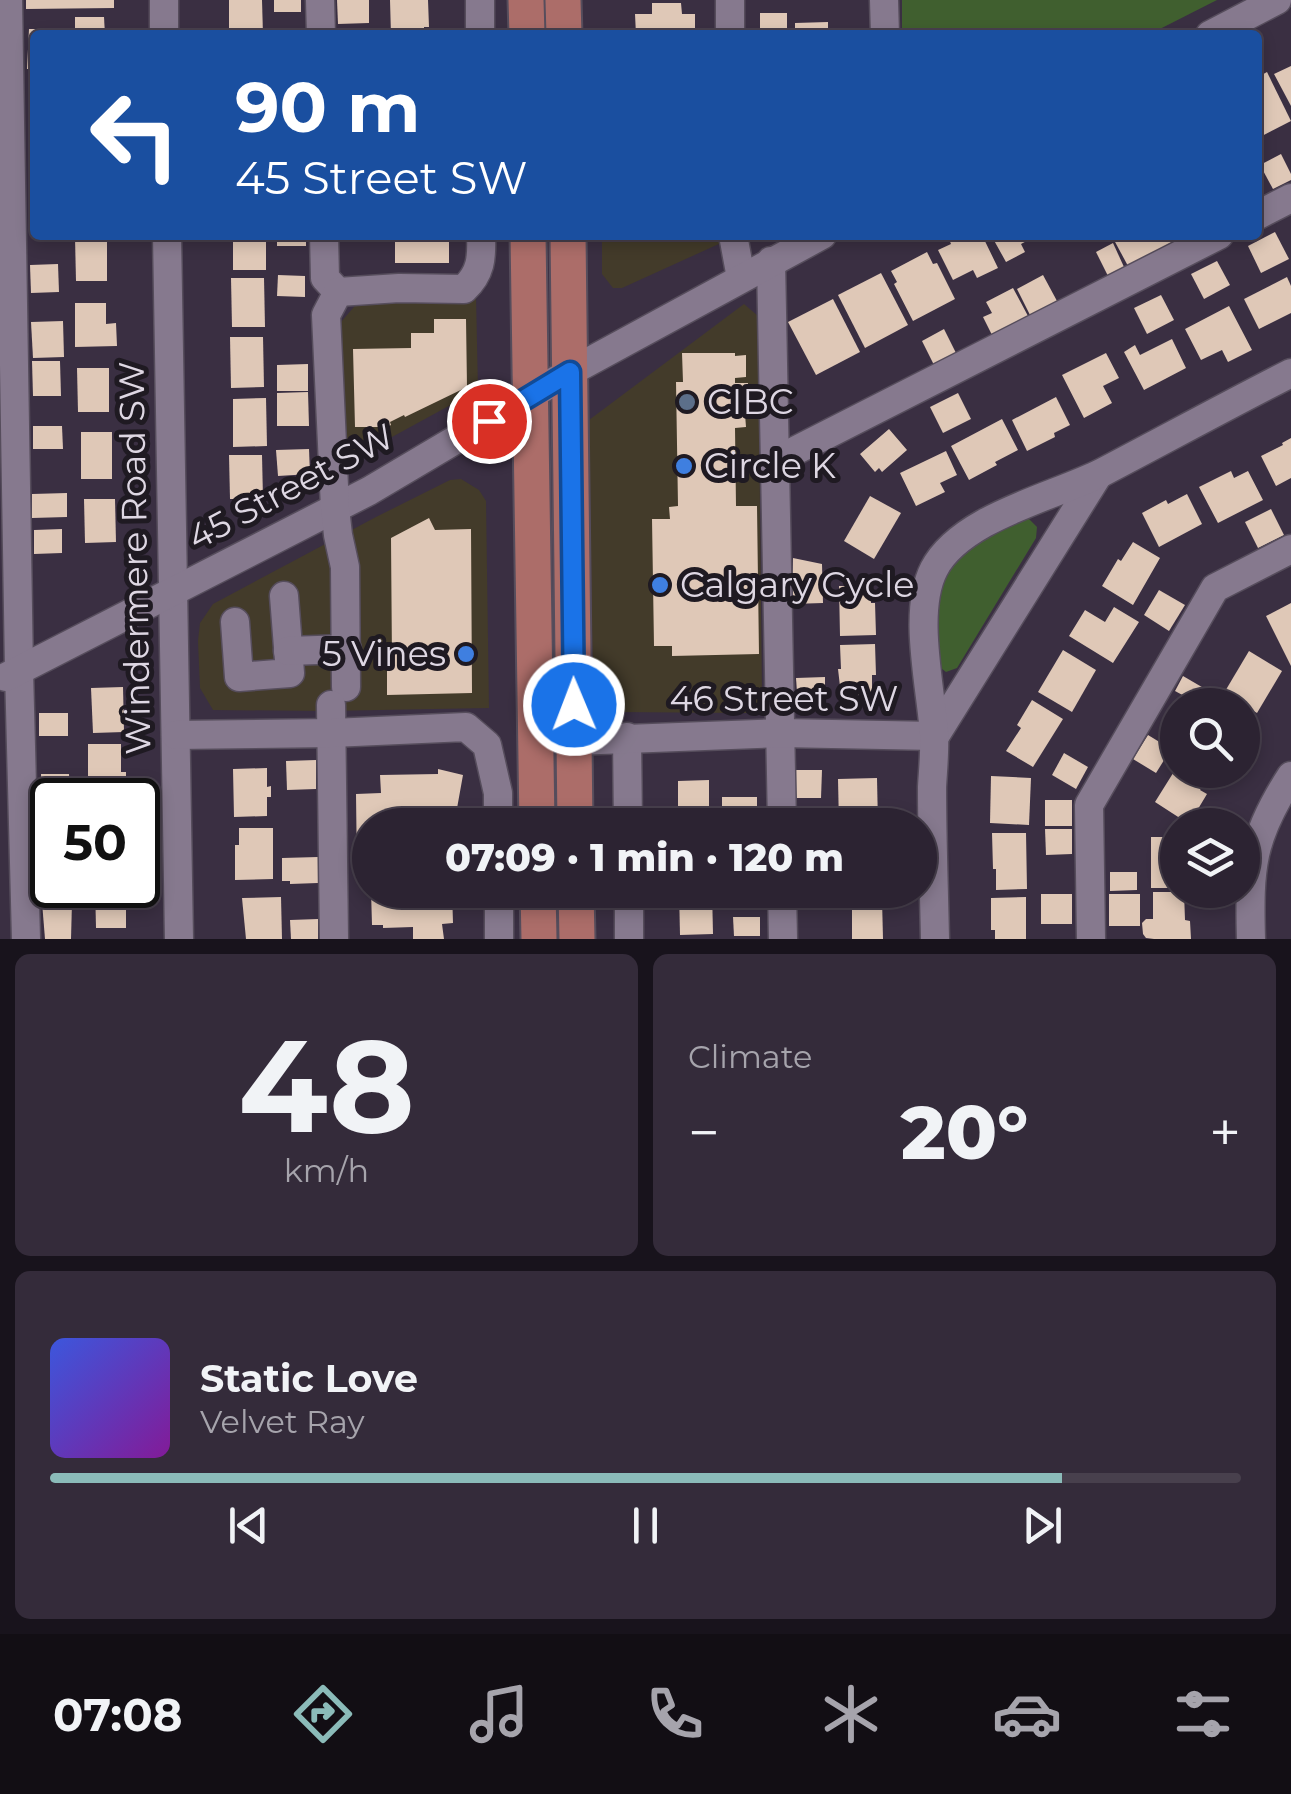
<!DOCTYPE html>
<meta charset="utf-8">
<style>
:root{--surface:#2c2332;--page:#342b3a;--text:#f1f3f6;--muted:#a6a4ac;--line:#48404d;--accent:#8bbbb9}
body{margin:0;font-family:Montserrat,sans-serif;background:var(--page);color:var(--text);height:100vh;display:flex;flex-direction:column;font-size:38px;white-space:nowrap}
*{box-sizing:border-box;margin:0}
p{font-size:32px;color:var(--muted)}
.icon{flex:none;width:55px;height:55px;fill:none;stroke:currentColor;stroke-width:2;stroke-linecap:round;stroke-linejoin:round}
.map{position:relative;height:939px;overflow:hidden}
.panel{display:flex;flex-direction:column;gap:15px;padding:15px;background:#18131c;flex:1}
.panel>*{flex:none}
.guide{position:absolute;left:30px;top:30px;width:1232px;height:210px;border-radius:10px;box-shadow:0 5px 15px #0003,0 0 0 2px var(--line);background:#1a4fa0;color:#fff;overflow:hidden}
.controls{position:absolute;left:1160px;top:688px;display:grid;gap:20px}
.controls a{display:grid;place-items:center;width:100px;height:100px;border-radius:50%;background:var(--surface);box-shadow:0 5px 15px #0003,0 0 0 2px var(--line);font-size:50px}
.speed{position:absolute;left:30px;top:778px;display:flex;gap:20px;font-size:50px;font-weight:700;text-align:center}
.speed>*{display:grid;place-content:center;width:130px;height:130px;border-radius:50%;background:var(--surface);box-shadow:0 5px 15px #0003,0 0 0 2px var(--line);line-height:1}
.speed .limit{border:5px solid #111;border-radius:15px;background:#fff;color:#111}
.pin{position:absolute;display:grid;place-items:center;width:85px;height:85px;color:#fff;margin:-42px;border:5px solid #fff;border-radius:50%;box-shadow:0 2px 10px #0007}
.me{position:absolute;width:110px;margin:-55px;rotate:359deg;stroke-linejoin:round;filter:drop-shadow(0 0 8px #0008)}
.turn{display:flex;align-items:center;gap:35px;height:210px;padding:0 40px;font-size:45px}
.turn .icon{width:130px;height:130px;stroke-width:2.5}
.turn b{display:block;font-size:70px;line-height:85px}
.big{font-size:75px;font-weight:800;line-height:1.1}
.panel .tile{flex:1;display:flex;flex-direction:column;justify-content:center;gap:15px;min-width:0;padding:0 35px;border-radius:15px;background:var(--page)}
.panel .dial{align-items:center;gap:0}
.dial b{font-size:130px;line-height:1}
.song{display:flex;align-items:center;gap:30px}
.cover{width:120px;height:120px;border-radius:15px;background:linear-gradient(135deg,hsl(230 70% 55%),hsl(290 70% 35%))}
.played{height:10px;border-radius:5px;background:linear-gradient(90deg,var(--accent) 85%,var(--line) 85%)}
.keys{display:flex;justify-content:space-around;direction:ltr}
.heat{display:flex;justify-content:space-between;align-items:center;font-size:55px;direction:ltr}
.panel .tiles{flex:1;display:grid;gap:15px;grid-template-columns:1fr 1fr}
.tile:last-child{grid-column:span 2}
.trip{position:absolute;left:352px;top:808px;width:585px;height:100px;border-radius:50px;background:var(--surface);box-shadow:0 5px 15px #0003,0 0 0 2px var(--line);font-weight:800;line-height:100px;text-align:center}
.dock{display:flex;height:160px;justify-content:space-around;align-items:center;background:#120e14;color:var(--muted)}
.dock .icon{width:70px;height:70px}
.dock .active{color:var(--accent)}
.dock b{font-size:45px;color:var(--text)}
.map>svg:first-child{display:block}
.commercial{fill:#433b2a}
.green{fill:#405f2f}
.building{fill:#dfc8b7}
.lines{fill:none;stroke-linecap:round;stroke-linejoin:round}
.minor-casing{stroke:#564d5c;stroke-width:31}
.major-casing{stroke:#564d5c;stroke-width:39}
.minor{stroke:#86798e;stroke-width:28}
.major{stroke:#ac6d69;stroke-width:35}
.route-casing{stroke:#114b97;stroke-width:25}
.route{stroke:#1a73e8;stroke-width:18}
.service-dot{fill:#5c6f8a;stroke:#1f1a22;stroke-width:4}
.shop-dot{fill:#3f7fe0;stroke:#1f1a22;stroke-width:4}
.labels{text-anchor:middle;stroke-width:10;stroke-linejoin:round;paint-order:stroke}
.poi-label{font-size:35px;fill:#ded7e3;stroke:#1f1a22;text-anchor:start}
.street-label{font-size:35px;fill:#ded7e3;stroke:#1f1a22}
</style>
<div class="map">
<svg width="1291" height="939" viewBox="0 0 1291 939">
<rect width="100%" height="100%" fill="#3a2f42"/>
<g class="commercial">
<path d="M602,235H721V243L622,288H613L602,274Z"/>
<path d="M476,296L478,390L350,460L343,441L341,322L360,300Z"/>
<path d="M744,304L758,316L762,698L746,713L614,712L593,691L589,420Z"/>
<path d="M461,479L479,490L486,501L489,708L325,711L213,710L200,688L198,641L200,623L213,604L376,517L450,480Z"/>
</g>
<g class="green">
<path d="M902,0H1217L1148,35H902Z"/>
<path d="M1024,518L1029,519L1037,527L1036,538L957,668L946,672L937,665C937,645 934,622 938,602C946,556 986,536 1024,518Z"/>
</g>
<g class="building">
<path d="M26,0H114V8L26,9Z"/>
<path d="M229,0H262L263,35H229Z"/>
<rect x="274" y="0" width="27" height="12"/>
<path d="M337,0H369V23L338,24Z"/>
<path d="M390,0H428L429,27H424V35H391Z"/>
<path d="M652,3H681L682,14H695V35H636L635,14H652Z"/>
<rect x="760" y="13" width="27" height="18"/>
<path d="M75,17H104L105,35H75Z"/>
<path d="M828,22V35H795V23Z"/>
<path d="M29,29H57V35H35V69H27Z"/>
<path d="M1291,66V106L1274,74Z"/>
<path d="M1267,72L1291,121L1258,138V77Z"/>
<path d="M1281,154L1291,174V180L1273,189L1260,165Z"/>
<path d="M1275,232L1289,259L1261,273L1248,246Z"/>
<rect x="233" y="235" width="33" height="35"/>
<rect x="277" y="235" width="29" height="11"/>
<rect x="395" y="235" width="54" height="28"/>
<path d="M957,235H982L998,268L977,278L973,270L953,280L938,250L951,244L949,239Z"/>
<path d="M991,235H1038L1021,244L1025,252L1006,262Z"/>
<path d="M1123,235H1168L1172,242L1128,266L1114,240Z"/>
<path d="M75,237H107V281H76Z"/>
<path d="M1113,243L1124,267L1108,276L1096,252Z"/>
<path d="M927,252L933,264L937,263L955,299L913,321L894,284L897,282L891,271Z"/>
<path d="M1217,261L1230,285L1204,299L1191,274Z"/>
<path d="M58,264L59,292L31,293L30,265Z"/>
<path d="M881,273L908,325L865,348L838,295Z"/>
<path d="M278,275L305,276V297L277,296Z"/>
<path d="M1043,275L1057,301L1030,315L1017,289Z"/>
<path d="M1287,277L1291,286V313L1259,329L1244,299Z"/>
<path d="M231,278H264L265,327H232Z"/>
<path d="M1013,288L1028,316L993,337L983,317L992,313L986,302Z"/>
<path d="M1161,295L1174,320L1147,334L1134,308Z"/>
<path d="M833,299L860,352L816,375L788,322Z"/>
<path d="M75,303H106V324L116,323L117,346L75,347Z"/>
<path d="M1229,306L1252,350L1228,362L1222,350L1201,360L1185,329Z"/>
<path d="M434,319H466L467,387L405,417L404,415L390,422L391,425L387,427H355L353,349L411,348V333H434Z"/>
<path d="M63,321L64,357L33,358L31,322Z"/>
<path d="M944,329L956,353L934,365L922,341Z"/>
<path d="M230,337H263L264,387L231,388Z"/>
<path d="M1172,339L1186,368L1144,390L1124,352L1135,345L1140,355Z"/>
<path d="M682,353H735V356L746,355V377L735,378V383H748L747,401L735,402L736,414H745L746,427L735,428L736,506H757L759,654L672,656V646H654L652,519H670L669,507L678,506L676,382H683Z"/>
<path d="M1106,353L1119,378L1103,386L1112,403L1084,418L1062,375Z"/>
<path d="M32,361H60L61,396H33Z"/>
<path d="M308,364V391H277V365Z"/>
<path d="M77,368H109V412H78Z"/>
<path d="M308,392L309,426H277V393Z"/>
<path d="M958,393L971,419L943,433L930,407Z"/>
<path d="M1056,397L1070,425L1054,433L1055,437L1027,451L1012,420Z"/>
<path d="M266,398L267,446L233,447V399Z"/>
<path d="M1002,419L1018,450L995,462L997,465L969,480L951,446Z"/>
<path d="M33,426H62L63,449H33Z"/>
<path d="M889,429L907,450L882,472L879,468L875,472L860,454Z"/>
<rect x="81" y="432" width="31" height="47"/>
<path d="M1291,438V478L1276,486L1261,456L1283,445L1282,443Z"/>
<path d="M309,449L310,474L278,476L276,450Z"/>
<path d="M946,451L957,475L940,483L945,492L916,506L900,473Z"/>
<path d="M229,455H262L263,499H230Z"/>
<path d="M1231,471L1234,478L1248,471L1263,500L1218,523L1199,487Z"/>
<path d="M67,493V517L32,518V494Z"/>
<path d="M1187,494L1202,524L1159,547L1142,513L1166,500L1168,504Z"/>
<path d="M870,496L901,513L874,559L844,541Z"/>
<path d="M84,499H115L116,542L85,543Z"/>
<path d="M1271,509L1284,535L1258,548L1245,522Z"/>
<path d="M429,518L435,530L471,529L472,693L387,695V663H392L391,538Z"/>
<path d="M62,529V553L34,554V530Z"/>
<path d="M1133,542L1160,558L1133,605L1102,586L1118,559L1121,561Z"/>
<path d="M793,558L822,564L823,603L792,604Z"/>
<path d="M839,586H871V603H875L876,635L840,636Z"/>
<path d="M1159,590L1185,605L1169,631L1144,615Z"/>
<path d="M1291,603V666L1266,616Z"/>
<path d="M1114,607L1139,622L1113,663L1069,636L1085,610L1105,622Z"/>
<path d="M875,644L876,675H872V695H841L838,669H841L840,645Z"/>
<path d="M1063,650L1096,670L1072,712L1038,692Z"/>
<path d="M1249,651L1282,671L1257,713L1224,693Z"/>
<path d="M1183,676L1207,690L1199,704L1175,691Z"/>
<path d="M825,677V706H798L796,678Z"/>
<path d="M123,687L124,732L93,733L91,688Z"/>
<path d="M1032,700L1063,719L1033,767L1006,751L1021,728L1017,725Z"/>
<rect x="39" y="713" width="29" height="23"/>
<path d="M1148,735L1171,749L1156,773L1133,759Z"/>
<path d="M88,744H121V772H126V793H88Z"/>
<path d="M1064,753L1088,767L1076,789L1052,775Z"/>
<path d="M316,760V789L287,790L286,761Z"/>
<path d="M267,768V787L271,786V797H267V816L234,817L233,769Z"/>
<path d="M438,769L463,775L454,825H370V873H357L356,794L381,793L380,775L438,774Z"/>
<path d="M796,770H822L821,798H795Z"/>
<path d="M1175,770H1199L1209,776L1200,790L1207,794L1189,824L1155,802Z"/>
<path d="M41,774H69L70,800L42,801Z"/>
<path d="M991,776L1031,778L1029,825L990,823Z"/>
<path d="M877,778L878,825H839L838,779Z"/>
<path d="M709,780V825H678V781Z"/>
<rect x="722" y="797" width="35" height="28"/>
<rect x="1045" y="800" width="27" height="26"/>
<path d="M239,828H273V879L235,880V845H239Z"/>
<path d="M1045,829H1072V854L1046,855Z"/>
<path d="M992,833H1026L1027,889L996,890V869H993Z"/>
<rect x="1151" y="837" width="27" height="51"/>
<path d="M41,838H52V867H42Z"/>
<path d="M318,857V883L290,884V881H282V858Z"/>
<path d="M1110,872H1137V890L1110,891Z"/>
<path d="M95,885H126V928H96Z"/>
<path d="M371,890H452L453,923L442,924L444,939H413V927L383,928V925H372Z"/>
<path d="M679,890H712L713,934L680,935Z"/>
<path d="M1153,892H1184L1185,920L1190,921L1191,939H1154L1146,938L1143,934L1142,923L1146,919H1153Z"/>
<rect x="1041" y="894" width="31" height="30"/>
<rect x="1109" y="894" width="31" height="32"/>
<path d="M281,897L282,939H246L242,898Z"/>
<path d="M1026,897V939H995V930H991V898Z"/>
<path d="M882,899L883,939H852V900Z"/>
<path d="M42,902H72L71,939H45Z"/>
<path d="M733,917H760V936H734Z"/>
<path d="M318,919V939H291L290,920Z"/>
</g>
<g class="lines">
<defs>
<g id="minor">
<path d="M8,0L19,670L26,939"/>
<path d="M164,0V35"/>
<path d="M320,0L321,35"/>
<path d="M480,0V35"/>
<path d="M730,0V35"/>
<path d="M884,0L885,35"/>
<path d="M1210,35L1277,0"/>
<path d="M1258,215L1291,198"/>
<path d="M167,235L179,939"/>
<path d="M324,235L325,278L338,292"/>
<path d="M733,235L741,278"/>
<path d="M771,261L782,825"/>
<path d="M773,462L1219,235"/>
<path d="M235,622L239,677L290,673L284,596"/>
<path d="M288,651L347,649"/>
<path d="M6,677L369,491L570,372L822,235"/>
<path d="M346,687L345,567L338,535L335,508L326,315L338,292L399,288L464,289C481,273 482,258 481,235"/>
<path d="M331,705L334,939"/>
<path d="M176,735L332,733L466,727L487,745L498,793V825"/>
<path d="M935,736L1098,475"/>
<path d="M627,737L628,825"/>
<path d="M574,741L781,733L935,736"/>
<path d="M499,890V939"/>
<path d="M629,890V939"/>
<path d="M782,890L783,939"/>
<path d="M935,939C934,888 932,838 932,787C933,769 935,751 934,734C931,687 912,612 934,569C961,517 1054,497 1103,472C1166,439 1228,405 1291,373"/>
<path d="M1091,939L1089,805L1215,588L1291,549"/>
<path d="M1251,939C1249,867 1251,838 1291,776"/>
</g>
<g id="major">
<path d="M526,0L527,35"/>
<path d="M563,0L564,35"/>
<path d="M528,235L537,825"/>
<path d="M568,235L575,825"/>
<path d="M538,890L539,939"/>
<path d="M576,890L577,939"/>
</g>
</defs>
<use href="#minor" class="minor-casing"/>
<use href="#major" class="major-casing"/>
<use href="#minor" class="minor"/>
<use href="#major" class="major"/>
</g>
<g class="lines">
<defs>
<path id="route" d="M489,421L570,372L574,705"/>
</defs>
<use href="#route" class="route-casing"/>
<use href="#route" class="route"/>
</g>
<circle class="service-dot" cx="687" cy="402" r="10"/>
<g class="shop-dot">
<circle cx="684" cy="466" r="10"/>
<circle cx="660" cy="585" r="10"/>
<circle cx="466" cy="654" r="10"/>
</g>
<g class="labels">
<g class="poi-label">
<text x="707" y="414">CIBC</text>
<text x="704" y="478">Circle K</text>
<text x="680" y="597">Calgary Cycle</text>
<text x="446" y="666" text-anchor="end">5 Vines</text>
</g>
<g class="street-label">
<text transform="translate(291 487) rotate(-28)" y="12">45 Street SW</text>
<text transform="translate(135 558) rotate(-91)" y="12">Windermere Road SW</text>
<text x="784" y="711">46 Street SW</text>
</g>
</g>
</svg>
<div class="controls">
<a><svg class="icon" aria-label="search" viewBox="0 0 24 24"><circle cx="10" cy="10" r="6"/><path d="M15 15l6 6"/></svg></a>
<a><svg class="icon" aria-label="layers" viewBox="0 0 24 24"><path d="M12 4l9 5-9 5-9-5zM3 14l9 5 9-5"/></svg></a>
</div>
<div class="speed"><div class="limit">50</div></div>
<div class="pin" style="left:489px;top:421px;background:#d93025"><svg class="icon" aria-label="arrive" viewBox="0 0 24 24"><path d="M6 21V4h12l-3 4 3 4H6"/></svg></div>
<svg class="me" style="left:574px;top:705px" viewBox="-20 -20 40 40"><circle r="17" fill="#1a73e8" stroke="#fff" stroke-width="3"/><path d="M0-11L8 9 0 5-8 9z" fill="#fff"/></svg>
<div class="trip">07:09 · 1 min · 120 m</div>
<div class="guide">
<div class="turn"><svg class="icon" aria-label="left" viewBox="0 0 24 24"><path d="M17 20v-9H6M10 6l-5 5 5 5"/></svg><div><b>90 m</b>45 Street SW</div></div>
</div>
</div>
<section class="panel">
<div class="tiles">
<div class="tile dial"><b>48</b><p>km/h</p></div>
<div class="tile"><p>Climate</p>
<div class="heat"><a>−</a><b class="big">20°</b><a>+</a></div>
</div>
<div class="tile">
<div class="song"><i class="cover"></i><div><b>Static Love</b><p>Velvet Ray</p></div></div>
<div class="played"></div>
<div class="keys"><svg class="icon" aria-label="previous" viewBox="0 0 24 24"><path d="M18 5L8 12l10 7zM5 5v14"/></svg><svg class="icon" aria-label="pause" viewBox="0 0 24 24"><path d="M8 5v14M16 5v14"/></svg><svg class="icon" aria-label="next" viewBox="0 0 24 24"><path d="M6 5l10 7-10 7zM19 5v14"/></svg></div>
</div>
</div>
</section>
<nav class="dock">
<b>07:08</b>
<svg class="icon active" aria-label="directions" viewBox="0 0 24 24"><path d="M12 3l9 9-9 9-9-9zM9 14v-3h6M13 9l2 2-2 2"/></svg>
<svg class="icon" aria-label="music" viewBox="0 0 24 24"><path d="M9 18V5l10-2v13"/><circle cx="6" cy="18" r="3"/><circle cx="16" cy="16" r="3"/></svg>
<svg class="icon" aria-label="phone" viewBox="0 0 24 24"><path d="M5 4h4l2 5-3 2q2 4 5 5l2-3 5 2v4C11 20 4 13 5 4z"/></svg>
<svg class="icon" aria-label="climate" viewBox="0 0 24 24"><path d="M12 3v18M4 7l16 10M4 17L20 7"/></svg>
<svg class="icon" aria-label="car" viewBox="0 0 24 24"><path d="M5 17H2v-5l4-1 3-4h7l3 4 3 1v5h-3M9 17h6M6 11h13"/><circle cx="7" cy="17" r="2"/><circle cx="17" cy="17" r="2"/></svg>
<svg class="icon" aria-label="filters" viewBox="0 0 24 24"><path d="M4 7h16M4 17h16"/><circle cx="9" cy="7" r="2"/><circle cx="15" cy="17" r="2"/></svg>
</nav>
